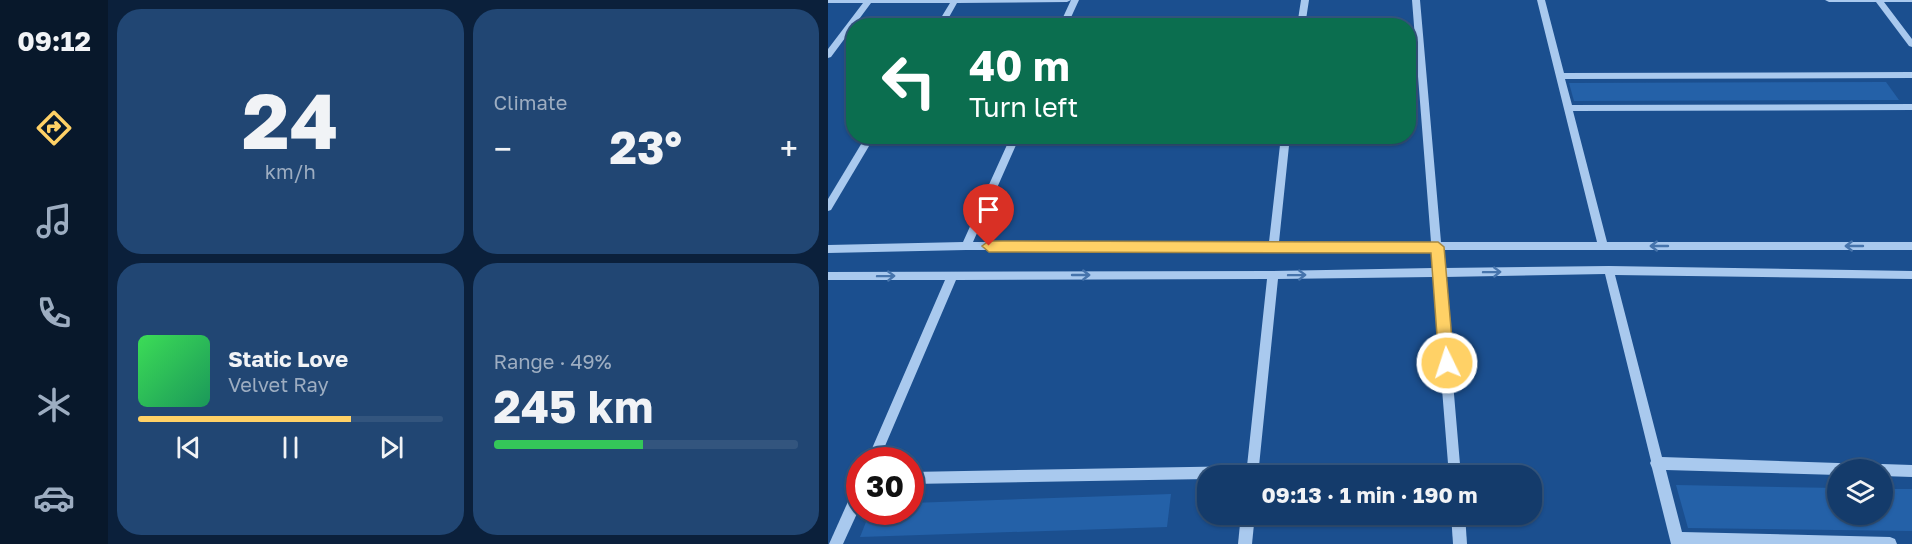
<!DOCTYPE html>
<meta charset="utf-8">
<style>
:root{--surface:#143b6b;--page:#214673;--text:#f1f3f6;--muted:#9dadc1;--line:#33557e;--accent:#ffd166}
body{margin:0;font-family:"Golos Text",sans-serif;background:var(--page);color:var(--text);height:100vh;display:flex;flex-direction:column;font-size:22px;white-space:nowrap}
*{box-sizing:border-box;margin:0}
p{font-size:20px;color:var(--muted)}
.icon{flex:none;width:33px;height:33px;fill:none;stroke:currentColor;stroke-width:2;stroke-linecap:round;stroke-linejoin:round}
.map{position:relative;flex:1;overflow:hidden}
.drawer{display:flex;flex-direction:column;gap:9px;padding:9px;background:#0b203b;width:720px}
.drawer>*{flex:none}
.guide{position:absolute;left:18px;top:18px;width:570px;height:126px;border-radius:24px;box-shadow:0 2px 4px #0004,0 0 0 2px var(--line);background:#0b6e4f;color:#fff;overflow:hidden}
.tools{position:absolute;left:999px;top:459px;display:grid;gap:12px}
.tools a{display:grid;place-items:center;width:66px;height:66px;border-radius:50%;background:var(--surface);box-shadow:0 2px 4px #0004,0 0 0 2px var(--line);font-size:30px}
.speed{position:absolute;left:18px;top:447px;display:flex;gap:12px;font-size:30px;font-weight:700;text-align:center}
.speed>*{display:grid;place-content:center;width:78px;height:78px;border-radius:50%;background:var(--surface);box-shadow:0 2px 4px #0004,0 0 0 2px var(--line);line-height:1}
.speed .limit{border:9px solid #d22;background:#fff;color:#111}
.pin{position:absolute;display:grid;place-items:center;width:51px;height:51px;color:#fff;margin:-62px -26px;border-radius:50% 50% 50% 0;rotate:-45deg;box-shadow:0 0 6px #0007}
.pin .icon{rotate:45deg}
.me{position:absolute;width:66px;margin:-33px;rotate:356deg;stroke-linejoin:round;filter:drop-shadow(0 0 4px #0008)}
.turn{display:flex;align-items:center;gap:21px;height:126px;padding:0 24px;font-size:27px}
.turn .icon{width:78px;height:78px;stroke-width:2.5}
.turn b{display:block;font-size:42px;line-height:51px}
.big{font-size:45px;font-weight:700;line-height:1.1}
.drawer .widget{flex:1;display:flex;flex-direction:column;justify-content:center;gap:9px;min-width:0;padding:0 21px;border-radius:24px;background:var(--page)}
.drawer .dial{align-items:center;gap:0}
.dial b{font-size:78px;line-height:1}
.song{display:flex;align-items:center;gap:18px}
.cover{width:72px;height:72px;border-radius:9px;background:linear-gradient(135deg,hsl(130 70% 55%),hsl(150 70% 35%))}
.played{height:6px;border-radius:3px;background:linear-gradient(90deg,var(--accent) 70%,var(--line) 70%)}
.keys{display:flex;justify-content:space-around;direction:ltr}
.heat{display:flex;justify-content:space-between;align-items:center;font-size:33px;direction:ltr}
.charge{height:9px;border-radius:4px;background:linear-gradient(90deg,#34c759 49%,var(--line) 0)}
.drawer .tiles{flex:1;display:grid;gap:9px;grid-template-columns:repeat(2,1fr)}
.trip{position:absolute;left:369px;top:465px;width:345px;height:60px;border-radius:24px;background:var(--surface);box-shadow:0 2px 4px #0004,0 0 0 2px var(--line);font-weight:700;line-height:60px;text-align:center}
main{display:flex;flex:1;min-height:0}
.tab-bar{display:flex;flex-direction:column;width:108px;justify-content:space-around;align-items:center;background:#08182b;color:var(--muted)}
.tab-bar .icon{width:42px;height:42px}
.tab-bar .active{color:var(--accent)}
.tab-bar b{font-size:27px;color:var(--text)}
.map>svg:first-child{display:block}
.green{fill:#2461a8}
.lines{fill:none;stroke-linecap:round;stroke-linejoin:round}
.minor{fill:#a9c9ee;fill-rule:evenodd}
.oneway{stroke:#4674ac}
.route{fill:#ffd166;stroke:#a68842;stroke-width:1.5}
</style>
<main>
<nav class="tab-bar">
<b>09:12</b>
<svg class="icon active" aria-label="directions" viewBox="0 0 24 24"><path d="M12 3l9 9-9 9-9-9zM9 14v-3h6M13 9l2 2-2 2"/></svg>
<svg class="icon" aria-label="music" viewBox="0 0 24 24"><path d="M9 18V5l10-2v13"/><circle cx="6" cy="18" r="3"/><circle cx="16" cy="16" r="3"/></svg>
<svg class="icon" aria-label="phone" viewBox="0 0 24 24"><path d="M5 4h4l2 5-3 2q2 4 5 5l2-3 5 2v4C11 20 4 13 5 4z"/></svg>
<svg class="icon" aria-label="climate" viewBox="0 0 24 24"><path d="M12 3v18M4 7l16 10M4 17L20 7"/></svg>
<svg class="icon" aria-label="car" viewBox="0 0 24 24"><path d="M5 17H2v-5l4-1 3-4h7l3 4 3 1v5h-3M9 17h6M6 11h13"/><circle cx="7" cy="17" r="2"/><circle cx="17" cy="17" r="2"/></svg>
</nav>
<section class="drawer">
<div class="tiles">
<div class="widget dial"><b>24</b><p>km/h</p></div>
<div class="widget"><p>Climate</p>
<div class="heat"><a>−</a><b class="big">23°</b><a>+</a></div>
</div>
<div class="widget">
<div class="song"><i class="cover"></i><div><b>Static Love</b><p>Velvet Ray</p></div></div>
<div class="played"></div>
<div class="keys"><svg class="icon" aria-label="previous" viewBox="0 0 24 24"><path d="M18 5L8 12l10 7zM5 5v14"/></svg><svg class="icon" aria-label="pause" viewBox="0 0 24 24"><path d="M8 5v14M16 5v14"/></svg><svg class="icon" aria-label="next" viewBox="0 0 24 24"><path d="M6 5l10 7-10 7zM19 5v14"/></svg></div>
</div>
<div class="widget"><p>Range · 49%</p><b class="big">245 km</b><div class="charge"></div></div>
</div>
</section>
<div class="map">
<svg width="1084" height="544" viewBox="0 0 1084 544">
<rect width="100%" height="100%" fill="#1b4f8f"/>
<g class="green">
<path d="M1058,82L1071,100L746,101L741,83Z"/>
<path d="M848,485L1009,488L1010,514H1054L1055,489H1084V531L860,528Z"/>
<path d="M343,494L339,527L32,537L42,512H82L83,503Z"/>
</g>
<g class="lines">
<g class="minor">
<path d="M0,0H243L239,2L129,3L116,26H108L122,3H43L3,57L0,58V49L35,3H0Z"/>
<path d="M243,0H251L239,26H231Z"/>
<path d="M473,0H481L477,26H469Z"/>
<path d="M584,0H592L613,242H769L709,0H717L736,73L1084,72V78L737,79L744,105L1084,104V110L745,111L779,242H1084V250H614L615,268L781,266L1084,271V279L787,275L834,457L1040,464L1044,466L1046,470H1010V475L838,470L854,532L1062,537L1067,539L1069,544H843L824,468L822,463L823,461L777,274L616,277L633,476H621L605,277L450,279L430,476H380V479L82,484V472L419,466L439,279L128,280L51,460H39L117,280H0V272L445,271L605,268L603,250H449L445,252L441,250H138L0,253V245L135,242L183,136H192L145,242H441L453,136H462L451,242H603Z"/>
<path d="M997,0H1084V2H1056L1084,39V47L1081,46L1048,2H1001Z"/>
<path d="M38,136H47L3,210L0,211V199Z"/>
<path d="M1054,464L1084,465V477L1054,476V470H1048L1050,466Z"/>
<path d="M32,485V507L15,544H1L27,486Z"/>
<path d="M413,514H427L424,544H410Z"/>
<path d="M623,514H637L639,544H625Z"/>
</g>
</g>
<defs><path id="oneway-shaft" d="M-6 0H5M1.5-3L5.5 0L1.5 3" fill="none" stroke-width="1.6" stroke-linecap="round" stroke-linejoin="round" transform="scale(1.5)"/></defs>
<g class="oneway">
<use href="#oneway-shaft" transform="translate(831 246) rotate(-180)"/>
<use href="#oneway-shaft" transform="translate(1026 246) rotate(-180)"/>
<use href="#oneway-shaft" transform="translate(664 272) rotate(-1)"/>
<use href="#oneway-shaft" transform="translate(253 275)"/>
<use href="#oneway-shaft" transform="translate(469 275) rotate(-1)"/>
<use href="#oneway-shaft" transform="translate(58 276) rotate(-1)"/>
</g>
<path class="route" d="M161,241L610,242L616,247L626,363L624,368L619,370L613,368L611,363L603,253L161,252L154,246Z"/>
</svg>
<div class="tools">
<a><svg class="icon" aria-label="layers" viewBox="0 0 24 24"><path d="M12 4l9 5-9 5-9-5zM3 14l9 5 9-5"/></svg></a>
</div>
<div class="speed"><div class="limit">30</div></div>
<div class="pin" style="left:161px;top:246px;background:#d93025"><svg class="icon" aria-label="arrive" viewBox="0 0 24 24"><path d="M6 21V4h12l-3 4 3 4H6"/></svg></div>
<svg class="me" style="left:619px;top:363px" viewBox="-20 -20 40 40"><circle r="17" fill="#ffd166" stroke="#fff" stroke-width="3"/><path d="M0-11L8 9 0 5-8 9z" fill="#fff"/></svg>
<div class="trip">09:13 · 1 min · 190 m</div>
<div class="guide">
<div class="turn"><svg class="icon" aria-label="left" viewBox="0 0 24 24"><path d="M17 20v-9H6M10 6l-5 5 5 5"/></svg><div><b>40 m</b>Turn left</div></div>
</div>
</div>
</main>
